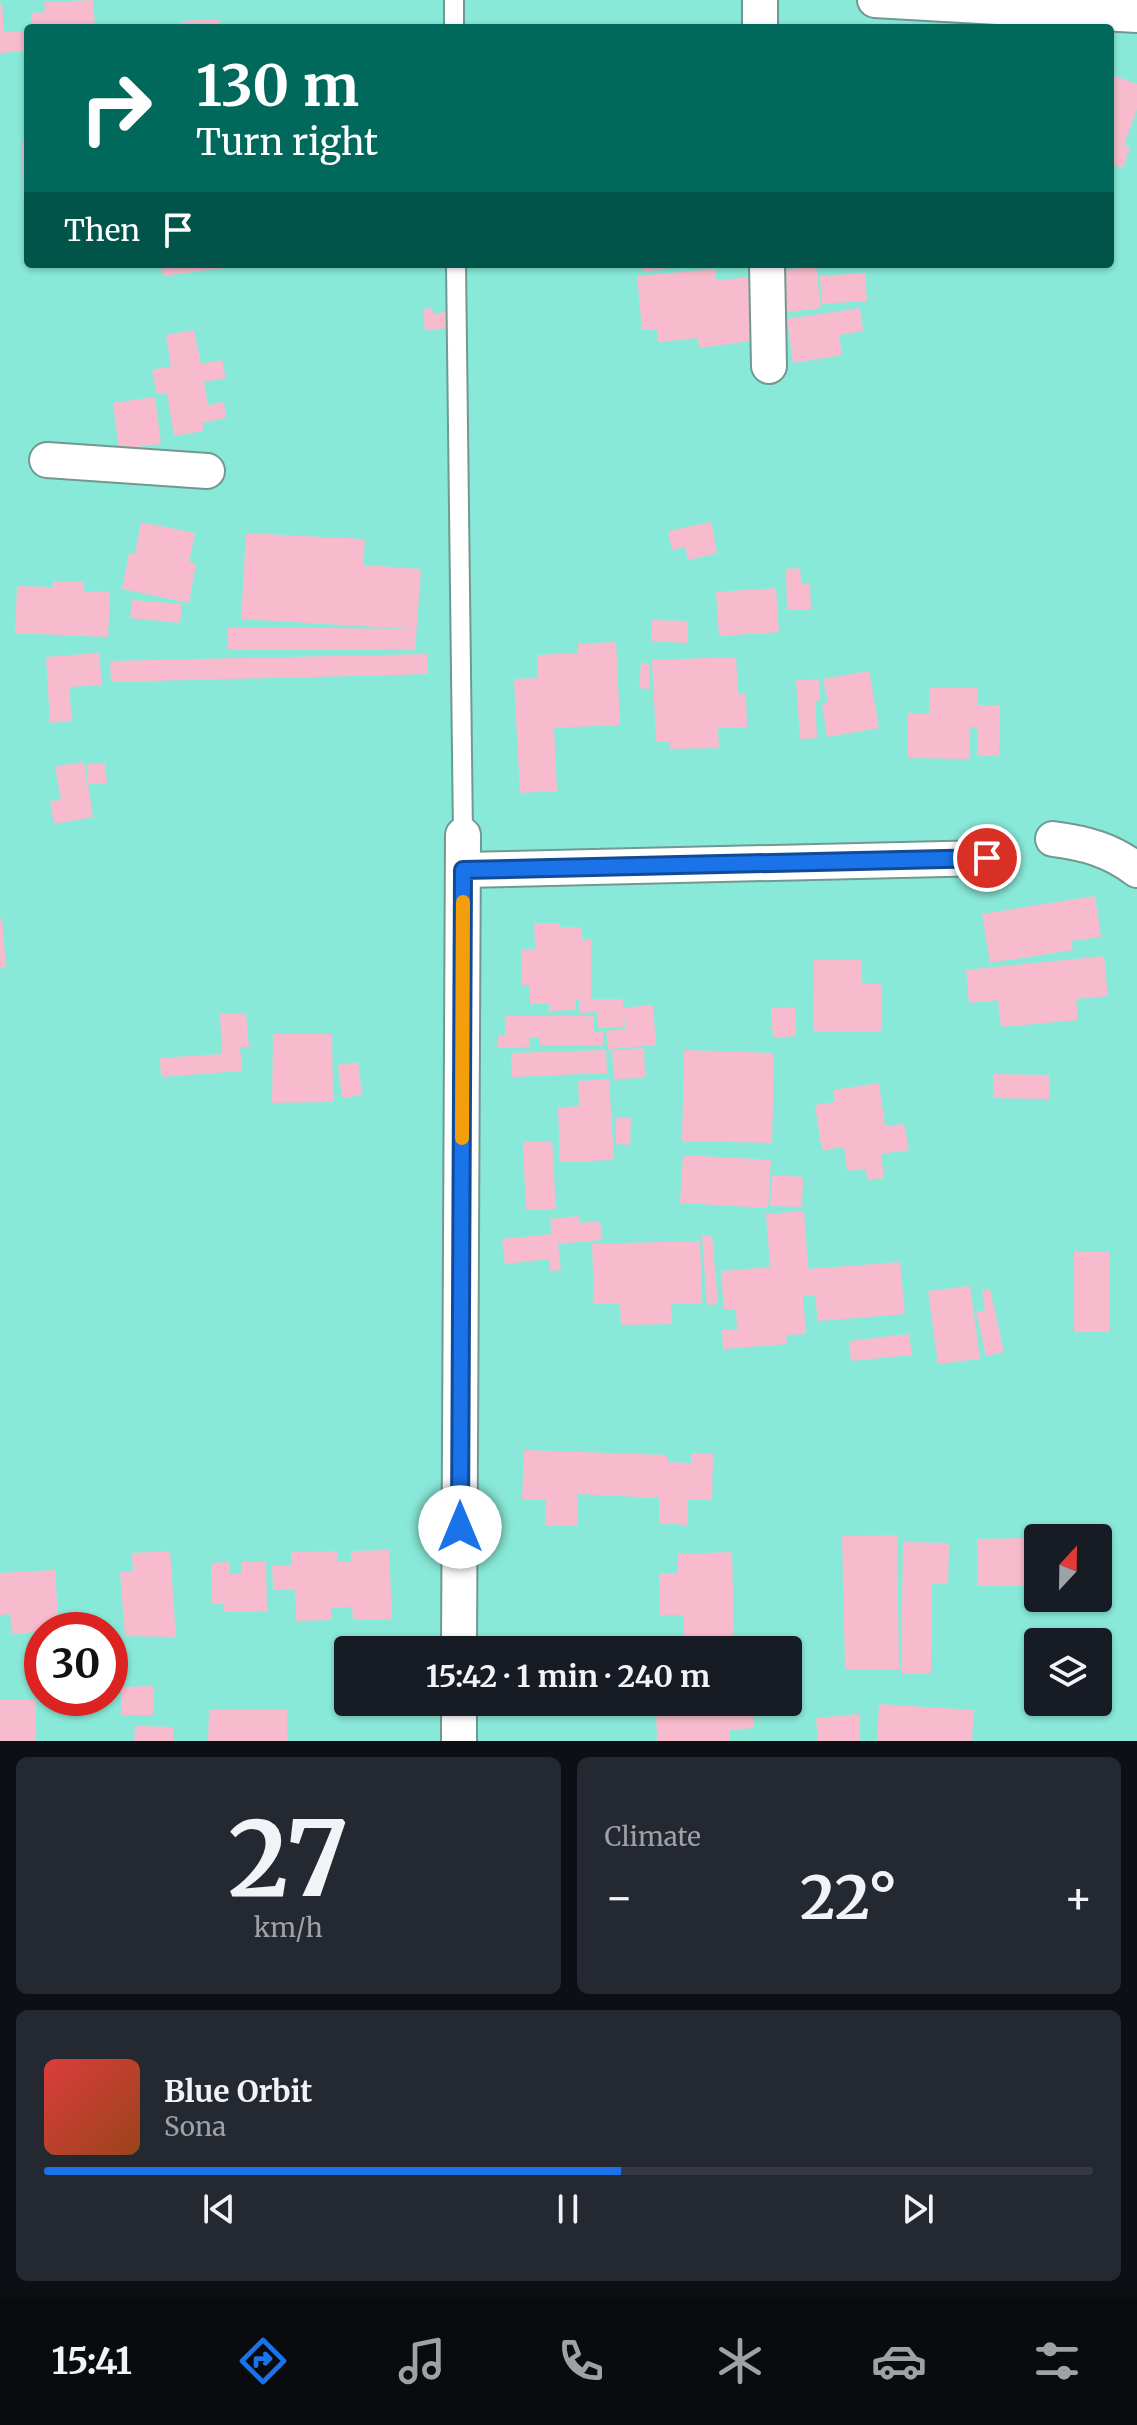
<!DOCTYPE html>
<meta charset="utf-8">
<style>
:root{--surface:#171b24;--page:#242831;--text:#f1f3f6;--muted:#9ea1a6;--line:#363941;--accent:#1a73e8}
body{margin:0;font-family:Merriweather,serif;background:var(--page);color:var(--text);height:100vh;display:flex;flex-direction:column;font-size:30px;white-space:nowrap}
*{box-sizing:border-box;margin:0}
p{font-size:26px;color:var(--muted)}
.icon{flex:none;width:44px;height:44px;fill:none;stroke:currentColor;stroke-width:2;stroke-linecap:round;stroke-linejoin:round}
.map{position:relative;height:1741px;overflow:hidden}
.drawer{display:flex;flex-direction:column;gap:16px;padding:16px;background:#0d0f14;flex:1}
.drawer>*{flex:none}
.banner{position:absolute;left:24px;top:24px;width:1090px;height:244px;border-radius:8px;box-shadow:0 2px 6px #0004;background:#00695c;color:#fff;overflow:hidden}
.needle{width:52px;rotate:22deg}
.tools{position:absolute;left:1024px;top:1524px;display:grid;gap:16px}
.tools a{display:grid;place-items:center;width:88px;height:88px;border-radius:8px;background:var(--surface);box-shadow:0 2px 6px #0004;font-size:40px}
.speed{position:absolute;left:24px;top:1612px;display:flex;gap:16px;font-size:40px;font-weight:700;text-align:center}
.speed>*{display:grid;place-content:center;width:104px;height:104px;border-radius:50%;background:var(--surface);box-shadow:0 2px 6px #0004;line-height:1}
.speed .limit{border:12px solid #d22;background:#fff;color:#111}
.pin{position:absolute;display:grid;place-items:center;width:68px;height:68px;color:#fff;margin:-34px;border:4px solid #fff;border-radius:50%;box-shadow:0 2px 8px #0007}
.me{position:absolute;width:88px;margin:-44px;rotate:0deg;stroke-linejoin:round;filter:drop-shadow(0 0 6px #0008)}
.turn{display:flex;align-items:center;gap:28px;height:168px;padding:0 40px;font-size:36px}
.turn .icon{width:104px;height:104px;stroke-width:2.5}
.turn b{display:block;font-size:56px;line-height:68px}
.then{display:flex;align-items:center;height:76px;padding:0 40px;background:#0003;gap:16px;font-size:30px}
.big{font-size:60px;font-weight:700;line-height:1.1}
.drawer .widget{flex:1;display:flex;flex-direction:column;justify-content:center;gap:12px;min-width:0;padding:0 28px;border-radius:12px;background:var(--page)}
.drawer .dial{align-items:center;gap:0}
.dial b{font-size:104px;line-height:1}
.song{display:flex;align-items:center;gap:24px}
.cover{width:96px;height:96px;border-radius:12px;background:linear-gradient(135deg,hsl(0 70% 55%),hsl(20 70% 35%))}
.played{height:8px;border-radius:4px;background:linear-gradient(90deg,var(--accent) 55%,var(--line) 55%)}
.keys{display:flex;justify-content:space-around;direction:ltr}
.heat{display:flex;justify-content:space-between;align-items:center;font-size:44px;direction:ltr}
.drawer .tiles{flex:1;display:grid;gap:16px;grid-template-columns:1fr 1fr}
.widget:last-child{grid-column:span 2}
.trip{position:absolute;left:334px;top:1636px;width:468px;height:80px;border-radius:8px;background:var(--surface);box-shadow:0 2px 6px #0004;font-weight:700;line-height:80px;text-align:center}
.dock{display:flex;height:128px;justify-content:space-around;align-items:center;background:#090b0e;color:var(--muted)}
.dock .icon{width:56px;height:56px}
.dock .on{color:var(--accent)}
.dock b{font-size:36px;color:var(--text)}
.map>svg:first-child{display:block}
.green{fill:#89e9d8;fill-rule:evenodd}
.building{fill:#f7bbcd}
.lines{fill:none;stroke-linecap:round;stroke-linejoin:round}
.lane-casing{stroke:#709991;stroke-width:22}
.street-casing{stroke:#709991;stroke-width:38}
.lane{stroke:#fff;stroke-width:18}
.street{stroke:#fff;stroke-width:34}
.route-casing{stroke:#114b97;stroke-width:20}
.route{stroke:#1a73e8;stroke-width:14}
.slow{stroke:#f59e0b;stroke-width:14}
</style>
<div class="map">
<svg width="1137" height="1741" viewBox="0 0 1137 1741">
<rect width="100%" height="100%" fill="#cefaf0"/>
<path class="green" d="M0,0H1137V1741H0ZM28,28H1110V264H28ZM1038,1538H1098V1598H1038ZM42,1630H110V1698H42ZM1038,1642H1098V1702H1038ZM348,1650H788V1702H348Z"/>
<g class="building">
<path d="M93,0L95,28H32L31,13L45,12L44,2Z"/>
<path d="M0,3H2L4,32L28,31V51L0,53Z"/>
<path d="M220,19L221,28H181V21Z"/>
<path d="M1110,74L1137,84V109L1124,145L1130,147L1123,168L1110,164Z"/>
<path d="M22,141H28V200H23Z"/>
<path d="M161,264H239V266L163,276Z"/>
<path d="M642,264H674L675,267L643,272Z"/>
<path d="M816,266L821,308L780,313L775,271Z"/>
<path d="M715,269L716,280L752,277L758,340L699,348L698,338L658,342L657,330H642L637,276Z"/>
<path d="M865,273L867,301L822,304L820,276Z"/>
<path d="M432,308L433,314L445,312L447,328L425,331L423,309Z"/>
<path d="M860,308L863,331L839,335L842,355L793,363L787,319Z"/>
<path d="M194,330L201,364L222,360L226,378L204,382L208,405L224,402L226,418L202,423L204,431L174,436L167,393L157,394L152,370L171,366L166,335Z"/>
<path d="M155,397L161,444L119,449L113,403Z"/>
<path d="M141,522L195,533L189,562L196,564L189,603L122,589L129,553L135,554Z"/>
<path d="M711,522L717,553L688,560L685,547L672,550L668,531Z"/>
<path d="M246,533L365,539L363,565L421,569L415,650L228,649V627L411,629L241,619Z"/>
<path d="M800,568L801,584H810L811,609L787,610L786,569Z"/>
<path d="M54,581L84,582V591L110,592L108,637L15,633L17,586L53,587Z"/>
<path d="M776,588L779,632L719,636L716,592Z"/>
<path d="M132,600L182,604L180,623L130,618Z"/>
<path d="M652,620L688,621L687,643L651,641Z"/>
<path d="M616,642L620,725L554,728L557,791L520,793L514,679L538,678L537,655L578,653V644Z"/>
<path d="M99,653L102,685L69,687L72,721L50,723L46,657Z"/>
<path d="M427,654L428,674L111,682L110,661Z"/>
<path d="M736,657L738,693H746L747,727L718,728L719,748L670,749V742H656L652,660Z"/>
<path d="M641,663H650L649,689L639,688Z"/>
<path d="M869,671L879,728L827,737L822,704L828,702L823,679Z"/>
<path d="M819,679L820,701L815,702L817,738L800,739L796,680Z"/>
<path d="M929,688H978V705H1000L999,756H977V727H969V759L908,758V713H929Z"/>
<path d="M84,762L87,784V764L105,763L107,783L88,784L93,817L54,824L50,801L61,800L55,766Z"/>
<path d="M1095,896L1101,937L1071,941L1073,950L990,963L982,914Z"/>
<path d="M0,918H2L6,968H0Z"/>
<path d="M534,923H560V927H582V939H591V999H623V1008L653,1005L656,1045L608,1049L606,1031L625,1029L624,1015V1027L598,1028L597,1012L579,1013V999H576V1010L549,1011V1004H530V985H522L521,949H535Z"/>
<path d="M1104,956L1108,996L1076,999L1078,1020L1001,1027L998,1000L969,1003L966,970Z"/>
<path d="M814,960H862V983L882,984V1032H813Z"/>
<path d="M795,1007L796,1036L773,1038L771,1008Z"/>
<path d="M246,1013L249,1047H240L242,1071L161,1077L160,1058L222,1054L220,1014Z"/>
<path d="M505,1016H594V1032H603V1045H540V1038H529V1047L498,1048V1036H505Z"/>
<path d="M273,1034H332L333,1102L272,1103Z"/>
<path d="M644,1048L645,1078L614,1079L612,1050Z"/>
<path d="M606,1050L607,1073L512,1077L511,1053Z"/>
<path d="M684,1050L774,1053L772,1143L682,1141Z"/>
<path d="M358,1062L362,1095L342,1098L338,1065Z"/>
<path d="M993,1074L1050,1075V1099L993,1098Z"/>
<path d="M609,1079L614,1160L560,1162L558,1108L579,1106L578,1081Z"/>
<path d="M879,1083L885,1126L904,1124L909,1150L881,1154L884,1178L867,1180L866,1169L847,1171L844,1147L822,1150L815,1105L835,1102L833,1090Z"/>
<path d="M616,1118H631L630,1145L616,1144Z"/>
<path d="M552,1141L556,1209L526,1210L523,1142Z"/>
<path d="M683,1155L771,1160L768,1208L680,1203Z"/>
<path d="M772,1175L803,1177L802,1207L770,1206Z"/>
<path d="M804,1211L808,1269L900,1262L905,1314L818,1321L815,1295L803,1296L806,1334L786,1335L787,1344L723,1349L722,1330L737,1329L736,1310H724L721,1271L770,1267L766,1214Z"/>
<path d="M579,1216L580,1223L600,1221L602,1240L558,1244L561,1270L550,1271L549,1259L505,1264L502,1239L552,1234L550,1219Z"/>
<path d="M712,1235L718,1304L707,1305L702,1236Z"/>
<path d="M700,1241L702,1303L671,1304L672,1324L621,1325L620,1303L594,1304L592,1244Z"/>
<rect x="1074" y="1252" width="36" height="80"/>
<path d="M970,1286L980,1359L938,1364L928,1291Z"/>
<path d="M990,1289L1004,1352L986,1356L976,1312L985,1310L982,1291Z"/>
<path d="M909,1334L912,1355L851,1361L849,1341Z"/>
<path d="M524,1450L667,1455V1462L691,1463V1453L713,1454L712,1500L688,1499L687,1525L659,1523V1498L578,1494L577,1526L545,1525L546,1500L522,1499Z"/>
<path d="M897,1535L899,1669L845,1670L842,1536Z"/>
<path d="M1037,1538L1038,1586H978L977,1539Z"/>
<path d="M903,1542L949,1543L948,1584H932L931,1673H901Z"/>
<path d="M389,1550L392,1619L353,1620L352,1607L331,1608V1620L296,1621L295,1590H273L272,1566H292L291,1552L337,1551V1562H351V1551Z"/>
<path d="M170,1551L176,1637L125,1636L120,1572L133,1571L132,1553Z"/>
<path d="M732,1552L734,1645L684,1646V1615H660L659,1573H678L677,1554Z"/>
<path d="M229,1562V1574H241V1562H266L267,1611L224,1612V1604H212L211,1563Z"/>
<path d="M55,1570L59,1630L12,1634L10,1614L0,1615V1573Z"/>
<path d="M791,1645L793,1683H788V1650H735V1648Z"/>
<path d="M153,1686V1715H121V1687Z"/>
<rect x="0" y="1700" width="36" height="41"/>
<path d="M879,1704L974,1710L972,1741H877Z"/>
<path d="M752,1705L754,1728L730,1730V1741H657L656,1710Z"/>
<path d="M209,1709L287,1710V1741H208Z"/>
<path d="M859,1714L860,1741H818L816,1718Z"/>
<path d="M135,1726L173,1727V1741H134Z"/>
</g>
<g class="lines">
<defs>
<g id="lane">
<path d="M454,0V28"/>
<path d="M456,264L463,835"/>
</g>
<g id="street">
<path d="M760,0V28"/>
<path d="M875,0L1137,15"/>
<path d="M767,264L769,366"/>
<path d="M47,460L207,471"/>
<path d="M1053,839C1085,843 1111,850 1137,870"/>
<path d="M463,870L987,858"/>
<path d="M459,1650L463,835"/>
<path d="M459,1741V1702"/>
</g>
</defs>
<use href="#lane" class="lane-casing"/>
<use href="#street" class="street-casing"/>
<use href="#lane" class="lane"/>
<use href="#street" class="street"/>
</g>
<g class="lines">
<defs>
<path id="route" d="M460,1527L463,870L987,858"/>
</defs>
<use href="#route" class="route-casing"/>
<use href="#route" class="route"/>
<path class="slow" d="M462,1138L463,902"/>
</g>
</svg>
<div class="tools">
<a><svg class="needle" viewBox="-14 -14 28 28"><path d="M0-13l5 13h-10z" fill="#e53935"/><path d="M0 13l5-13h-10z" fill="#9ea1a6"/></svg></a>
<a><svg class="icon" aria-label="layers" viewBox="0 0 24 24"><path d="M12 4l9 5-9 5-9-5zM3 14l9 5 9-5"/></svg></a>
</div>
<div class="speed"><div class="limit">30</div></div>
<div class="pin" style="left:987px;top:858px;background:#d93025"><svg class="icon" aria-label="arrive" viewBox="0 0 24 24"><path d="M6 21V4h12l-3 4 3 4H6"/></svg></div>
<svg class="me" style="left:460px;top:1527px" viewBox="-20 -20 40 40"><circle r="19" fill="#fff"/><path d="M0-13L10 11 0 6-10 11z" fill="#1a73e8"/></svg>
<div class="trip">15:42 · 1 min · 240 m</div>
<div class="banner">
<div class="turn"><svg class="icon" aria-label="right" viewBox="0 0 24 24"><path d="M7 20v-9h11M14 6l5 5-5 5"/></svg><div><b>130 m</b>Turn right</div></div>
<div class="then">Then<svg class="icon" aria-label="arrive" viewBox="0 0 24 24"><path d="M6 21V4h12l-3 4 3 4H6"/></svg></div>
</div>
</div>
<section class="drawer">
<div class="tiles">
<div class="widget dial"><b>27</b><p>km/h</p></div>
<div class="widget"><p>Climate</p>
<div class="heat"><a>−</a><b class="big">22°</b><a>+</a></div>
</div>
<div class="widget">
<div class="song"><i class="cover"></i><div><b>Blue Orbit</b><p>Sona</p></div></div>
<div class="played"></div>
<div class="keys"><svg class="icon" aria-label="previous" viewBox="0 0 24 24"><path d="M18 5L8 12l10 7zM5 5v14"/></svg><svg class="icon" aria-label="pause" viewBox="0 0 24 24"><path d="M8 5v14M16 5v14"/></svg><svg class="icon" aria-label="next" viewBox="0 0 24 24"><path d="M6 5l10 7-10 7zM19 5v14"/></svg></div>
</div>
</div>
</section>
<nav class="dock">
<b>15:41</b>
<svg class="icon on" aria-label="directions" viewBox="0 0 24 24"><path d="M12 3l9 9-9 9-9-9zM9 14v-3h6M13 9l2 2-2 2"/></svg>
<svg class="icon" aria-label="music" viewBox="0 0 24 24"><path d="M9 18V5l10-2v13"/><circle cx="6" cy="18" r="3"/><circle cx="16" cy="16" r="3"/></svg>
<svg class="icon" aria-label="phone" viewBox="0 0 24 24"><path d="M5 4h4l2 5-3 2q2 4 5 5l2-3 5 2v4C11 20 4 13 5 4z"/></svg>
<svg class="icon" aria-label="climate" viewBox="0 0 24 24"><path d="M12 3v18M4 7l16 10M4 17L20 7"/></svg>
<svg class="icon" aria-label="car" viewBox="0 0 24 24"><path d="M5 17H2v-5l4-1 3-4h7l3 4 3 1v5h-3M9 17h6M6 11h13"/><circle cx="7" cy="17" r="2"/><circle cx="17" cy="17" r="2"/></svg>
<svg class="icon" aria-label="filters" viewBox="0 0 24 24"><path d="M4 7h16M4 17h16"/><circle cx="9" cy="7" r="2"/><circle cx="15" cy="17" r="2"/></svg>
</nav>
